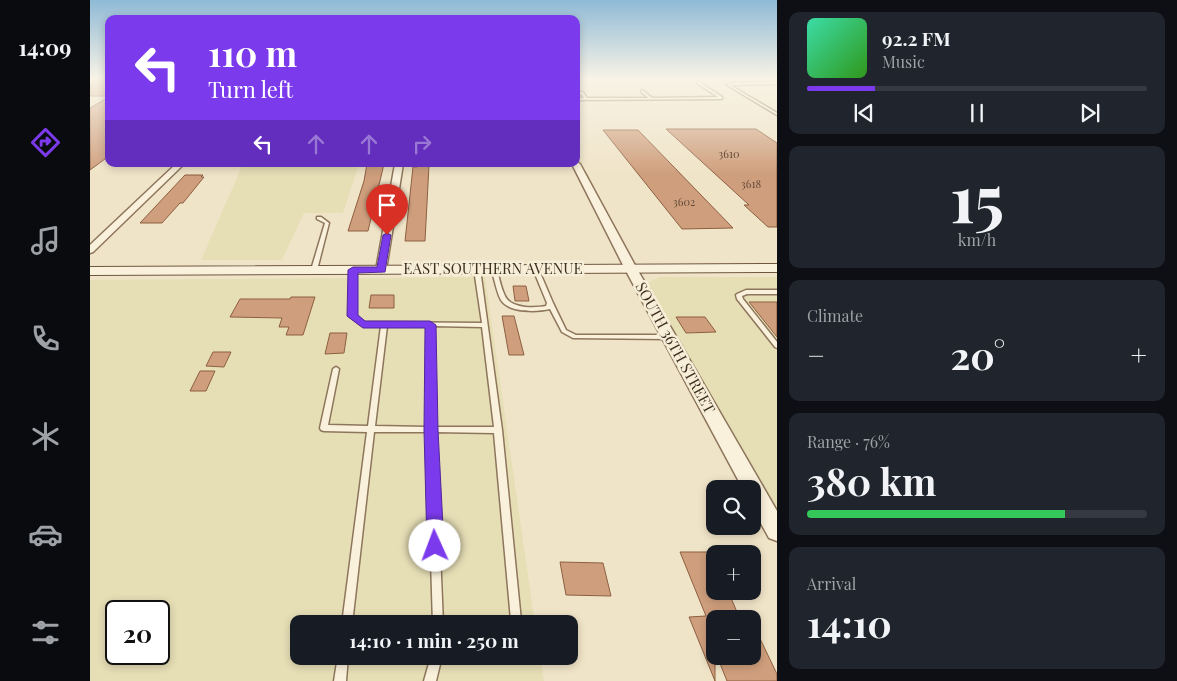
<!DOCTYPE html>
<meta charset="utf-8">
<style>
:root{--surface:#171b24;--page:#20242c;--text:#f1f3f6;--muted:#9ea1a6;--line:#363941;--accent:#7c3aed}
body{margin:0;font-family:"Playfair Display",serif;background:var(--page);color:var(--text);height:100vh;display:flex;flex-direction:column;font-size:19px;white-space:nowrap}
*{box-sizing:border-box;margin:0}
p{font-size:16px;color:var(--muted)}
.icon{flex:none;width:28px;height:28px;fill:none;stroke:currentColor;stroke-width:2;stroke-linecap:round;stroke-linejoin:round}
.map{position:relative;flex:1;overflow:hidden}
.sheet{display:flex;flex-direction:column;gap:12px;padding:12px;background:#0d0f14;width:400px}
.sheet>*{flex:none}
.top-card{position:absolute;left:15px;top:15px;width:475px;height:152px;border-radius:10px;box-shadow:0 2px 8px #0003;background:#7c3aed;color:#fff;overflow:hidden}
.controls{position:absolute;left:616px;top:480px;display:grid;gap:10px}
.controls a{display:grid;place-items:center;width:55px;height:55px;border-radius:10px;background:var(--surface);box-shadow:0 2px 8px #0003;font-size:25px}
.speed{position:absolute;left:15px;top:600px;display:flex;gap:10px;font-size:25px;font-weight:700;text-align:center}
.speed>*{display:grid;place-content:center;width:65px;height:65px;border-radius:50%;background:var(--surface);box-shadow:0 2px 8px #0003;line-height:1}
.speed .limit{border:2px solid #111;border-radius:8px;background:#fff;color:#111}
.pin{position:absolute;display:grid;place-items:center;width:42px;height:42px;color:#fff;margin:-51px -21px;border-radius:50% 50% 50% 0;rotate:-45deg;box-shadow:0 0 5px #0007}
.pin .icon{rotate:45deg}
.me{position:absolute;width:55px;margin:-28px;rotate:358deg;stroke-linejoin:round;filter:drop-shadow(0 0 4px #0008)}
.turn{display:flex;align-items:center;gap:18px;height:105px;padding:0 20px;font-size:22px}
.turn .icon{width:65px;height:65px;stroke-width:2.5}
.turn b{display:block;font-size:35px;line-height:42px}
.lanes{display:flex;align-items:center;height:48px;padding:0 20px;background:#0003;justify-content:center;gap:25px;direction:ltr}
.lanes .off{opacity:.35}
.big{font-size:38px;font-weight:700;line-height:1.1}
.sheet .card{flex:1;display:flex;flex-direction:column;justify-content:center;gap:8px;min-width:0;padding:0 18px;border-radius:10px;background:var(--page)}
.sheet .dial{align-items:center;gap:0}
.dial b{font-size:65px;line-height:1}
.song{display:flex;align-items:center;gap:15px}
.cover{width:60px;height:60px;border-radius:8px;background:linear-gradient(135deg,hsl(160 70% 55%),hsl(110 70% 35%))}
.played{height:5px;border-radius:2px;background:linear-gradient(90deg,var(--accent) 20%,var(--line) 20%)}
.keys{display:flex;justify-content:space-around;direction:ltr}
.heat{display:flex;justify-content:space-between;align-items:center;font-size:28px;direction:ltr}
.charge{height:8px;border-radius:4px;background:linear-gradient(90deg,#34c759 76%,var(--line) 0)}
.trip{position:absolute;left:200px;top:615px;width:288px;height:50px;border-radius:10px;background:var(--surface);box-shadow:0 2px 8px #0003;font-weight:700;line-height:50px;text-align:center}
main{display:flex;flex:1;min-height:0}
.tab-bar{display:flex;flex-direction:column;width:90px;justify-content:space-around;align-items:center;background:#090b0e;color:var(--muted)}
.tab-bar .icon{width:35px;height:35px}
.tab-bar .on{color:var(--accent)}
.tab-bar b{font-size:22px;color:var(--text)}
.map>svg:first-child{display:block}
.farmland{fill:#e6deb5;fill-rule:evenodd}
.building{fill:#cf9f7d;stroke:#8d5f41}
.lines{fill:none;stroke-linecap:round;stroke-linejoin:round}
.service-casing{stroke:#8d765c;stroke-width:3}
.minor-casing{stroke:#8d765c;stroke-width:3}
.tertiary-casing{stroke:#8d765c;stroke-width:3}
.secondary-casing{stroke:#6f573f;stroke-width:2}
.service{fill:#faf1dc;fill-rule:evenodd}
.minor{fill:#faf1dc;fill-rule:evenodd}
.tertiary{fill:#faf1dc;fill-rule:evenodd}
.secondary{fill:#faf1dc;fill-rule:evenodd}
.route{fill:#7c3aed;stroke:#51269a}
.labels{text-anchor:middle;stroke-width:5;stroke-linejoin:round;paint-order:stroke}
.far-number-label{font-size:11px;fill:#624a37}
.street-label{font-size:15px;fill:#3d2e20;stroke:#f7eed8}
</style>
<main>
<nav class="tab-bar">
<b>14:09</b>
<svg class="icon on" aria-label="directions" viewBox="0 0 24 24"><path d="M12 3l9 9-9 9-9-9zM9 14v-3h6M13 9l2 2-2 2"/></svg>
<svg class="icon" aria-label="music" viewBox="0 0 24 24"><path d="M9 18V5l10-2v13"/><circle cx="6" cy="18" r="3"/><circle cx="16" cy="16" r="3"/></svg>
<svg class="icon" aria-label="phone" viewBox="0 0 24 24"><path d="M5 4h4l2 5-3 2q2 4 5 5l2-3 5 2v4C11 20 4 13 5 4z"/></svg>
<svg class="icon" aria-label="climate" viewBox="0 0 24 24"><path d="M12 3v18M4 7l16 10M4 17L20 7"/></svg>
<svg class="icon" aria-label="car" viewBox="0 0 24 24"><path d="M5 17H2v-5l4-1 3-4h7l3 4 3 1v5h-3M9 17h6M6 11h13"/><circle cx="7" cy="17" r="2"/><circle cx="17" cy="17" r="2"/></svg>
<svg class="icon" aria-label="filters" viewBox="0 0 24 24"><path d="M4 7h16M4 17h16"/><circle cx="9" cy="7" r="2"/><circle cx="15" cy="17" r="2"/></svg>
</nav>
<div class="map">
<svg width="687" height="681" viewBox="0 0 687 681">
<rect width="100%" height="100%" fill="#f0e4c8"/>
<g class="farmland">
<path d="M153,164H269L253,213H214L192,260H111Z"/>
<path d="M395,277L445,624H209V656H450L454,681H0V280ZM26,611H69V654H26Z"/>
<path d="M570,277H687V519L558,287L559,282Z"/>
</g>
<g class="building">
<path d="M6,79H19V96H0V85Z"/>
<path d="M19,97V156L0,170V108Z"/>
<path d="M576,129H666L687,143V227H678L654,205H659Z"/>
<path d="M513,130H548L643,228L592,229Z"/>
<path d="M277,164H294L278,231H258L274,181Z"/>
<path d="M327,165H339L335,241H315L323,167H327Z"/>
<path d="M95,175H113L111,177H114L93,203H90L72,223H50Z"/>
<path d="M423,286H436L439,301H425Z"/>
<path d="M281,295H304V308H279Z"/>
<path d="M201,297H225L213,335H196L199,327H189L192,318L140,317L150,299H200Z"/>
<path d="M659,302H687V337Z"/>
<path d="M412,316H424L434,355H419Z"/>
<path d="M586,317H615L626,332L596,333Z"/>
<path d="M240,333H257L254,353L235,354Z"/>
<path d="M123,352H141L134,367L116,366Z"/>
<path d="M110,371H125L116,391H100Z"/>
<path d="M590,552H620L625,563V591H638L650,619H625V681L599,617L616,616Z"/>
<path d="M470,562L513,563L521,596L476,595Z"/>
<path d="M662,622L687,674V681H637L627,656H662Z"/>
</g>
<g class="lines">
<defs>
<g id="service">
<path d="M608,81L632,97V99L486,100V98H494L491,94H486V92H493L497,98H559L551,92L552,90L562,98L628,97L607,83Z"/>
<path d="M687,82V84L640,85L687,113V115L637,85L641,83Z"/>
<path d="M227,217H231L239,223L227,270L224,272L221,270L235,223L227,219Z"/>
<path d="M387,267L390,269L412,430L431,621L430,624H419L421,620L404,433L345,432L353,624H343L337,432H284L262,624H252L277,432L234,431L231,430L230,428L243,369L246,367L249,369L238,425L278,426L291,326L271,325L259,316L260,270L263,268L266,270L265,315L274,322L392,323L384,269ZM297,326H338L337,427L285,426ZM344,326L392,327L404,427H345Z"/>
<path d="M404,267L407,269C409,278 411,288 415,296C421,309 445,308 456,306L457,303L443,269L446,267L448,268L463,303L476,330L486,335H579L582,337L579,339L483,338L472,332L460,309C447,312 419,313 411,300C407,294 404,276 401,269Z"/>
<path d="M656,290H687V294H657L652,296L653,299L687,342V348L685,347L647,299L646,295L647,294Z"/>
<path d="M248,656H258L256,681H244Z"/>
<path d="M341,656H352L346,681H334Z"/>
</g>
<g id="minor">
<path d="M86,164H94L3,252L0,253V245Z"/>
<path d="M305,164H313L296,270L291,273L286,270Z"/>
</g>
<path id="tertiary" d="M486,161L490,164L547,269L687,511V541L679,538L662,507V489H653L535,269L482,164H486Z"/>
<path id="secondary" d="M687,264V272L0,275V267Z"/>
</defs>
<use href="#service" class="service-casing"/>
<use href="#minor" class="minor-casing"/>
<use href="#tertiary" class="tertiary-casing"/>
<use href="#secondary" class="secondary-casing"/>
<use href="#service" class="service"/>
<use href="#minor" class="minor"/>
<use href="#tertiary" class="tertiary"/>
<use href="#secondary" class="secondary"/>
</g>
<linearGradient id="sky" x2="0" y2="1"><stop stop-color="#8fbad6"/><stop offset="0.45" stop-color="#f8f3e6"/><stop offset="1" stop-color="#f8f3e6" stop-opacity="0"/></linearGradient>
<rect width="687" height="174" fill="url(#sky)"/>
<path class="route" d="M297,233L301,235L295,272L268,273V315L275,321H340L346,325L348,430L354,546L351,552L345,554L339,552L337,546L334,430L335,328H273L257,316L258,270L263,267H287L293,235Z"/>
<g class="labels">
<g class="far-number-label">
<text x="639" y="158">3610</text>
<text x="661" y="188">3618</text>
<text x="594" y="206">3602</text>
</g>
<g class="street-label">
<text x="403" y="274">EAST SOUTHERN AVENUE</text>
<text transform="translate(585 348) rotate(61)" y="5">SOUTH 36TH STREET</text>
</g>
</g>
</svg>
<div class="controls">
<a><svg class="icon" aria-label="search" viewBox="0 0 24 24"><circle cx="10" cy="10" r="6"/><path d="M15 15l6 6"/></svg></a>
<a>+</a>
<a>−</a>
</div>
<div class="speed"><div class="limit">20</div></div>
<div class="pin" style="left:297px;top:235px;background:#d93025"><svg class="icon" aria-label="arrive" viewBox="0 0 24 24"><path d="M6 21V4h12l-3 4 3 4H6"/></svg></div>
<svg class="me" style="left:345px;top:546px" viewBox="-20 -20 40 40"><circle r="19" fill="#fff"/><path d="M0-13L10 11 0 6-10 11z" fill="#7c3aed"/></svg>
<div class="trip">14:10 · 1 min · 250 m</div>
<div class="top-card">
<div class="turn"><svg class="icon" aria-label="left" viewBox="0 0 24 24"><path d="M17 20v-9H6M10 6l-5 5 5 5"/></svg><div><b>110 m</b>Turn left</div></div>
<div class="lanes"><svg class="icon" aria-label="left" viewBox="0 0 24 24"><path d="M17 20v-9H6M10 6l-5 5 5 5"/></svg><svg class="icon off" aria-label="ahead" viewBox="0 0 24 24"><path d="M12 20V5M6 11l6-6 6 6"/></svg><svg class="icon off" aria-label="ahead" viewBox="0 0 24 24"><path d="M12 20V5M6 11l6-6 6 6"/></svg><svg class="icon off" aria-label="right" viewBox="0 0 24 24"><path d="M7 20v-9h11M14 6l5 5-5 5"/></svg></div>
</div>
</div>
<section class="sheet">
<div class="card">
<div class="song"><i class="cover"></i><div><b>92.2 FM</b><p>Music</p></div></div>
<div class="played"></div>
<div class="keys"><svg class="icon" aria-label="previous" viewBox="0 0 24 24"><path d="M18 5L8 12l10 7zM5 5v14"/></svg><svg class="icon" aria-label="pause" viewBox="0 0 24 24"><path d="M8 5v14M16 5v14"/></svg><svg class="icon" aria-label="next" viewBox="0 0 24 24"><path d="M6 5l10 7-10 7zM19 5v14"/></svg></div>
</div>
<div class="card dial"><b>15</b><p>km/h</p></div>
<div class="card"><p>Climate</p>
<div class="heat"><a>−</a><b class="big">20°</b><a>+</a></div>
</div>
<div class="card"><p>Range · 76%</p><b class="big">380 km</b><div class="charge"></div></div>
<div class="card"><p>Arrival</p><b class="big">14:10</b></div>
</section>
</main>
